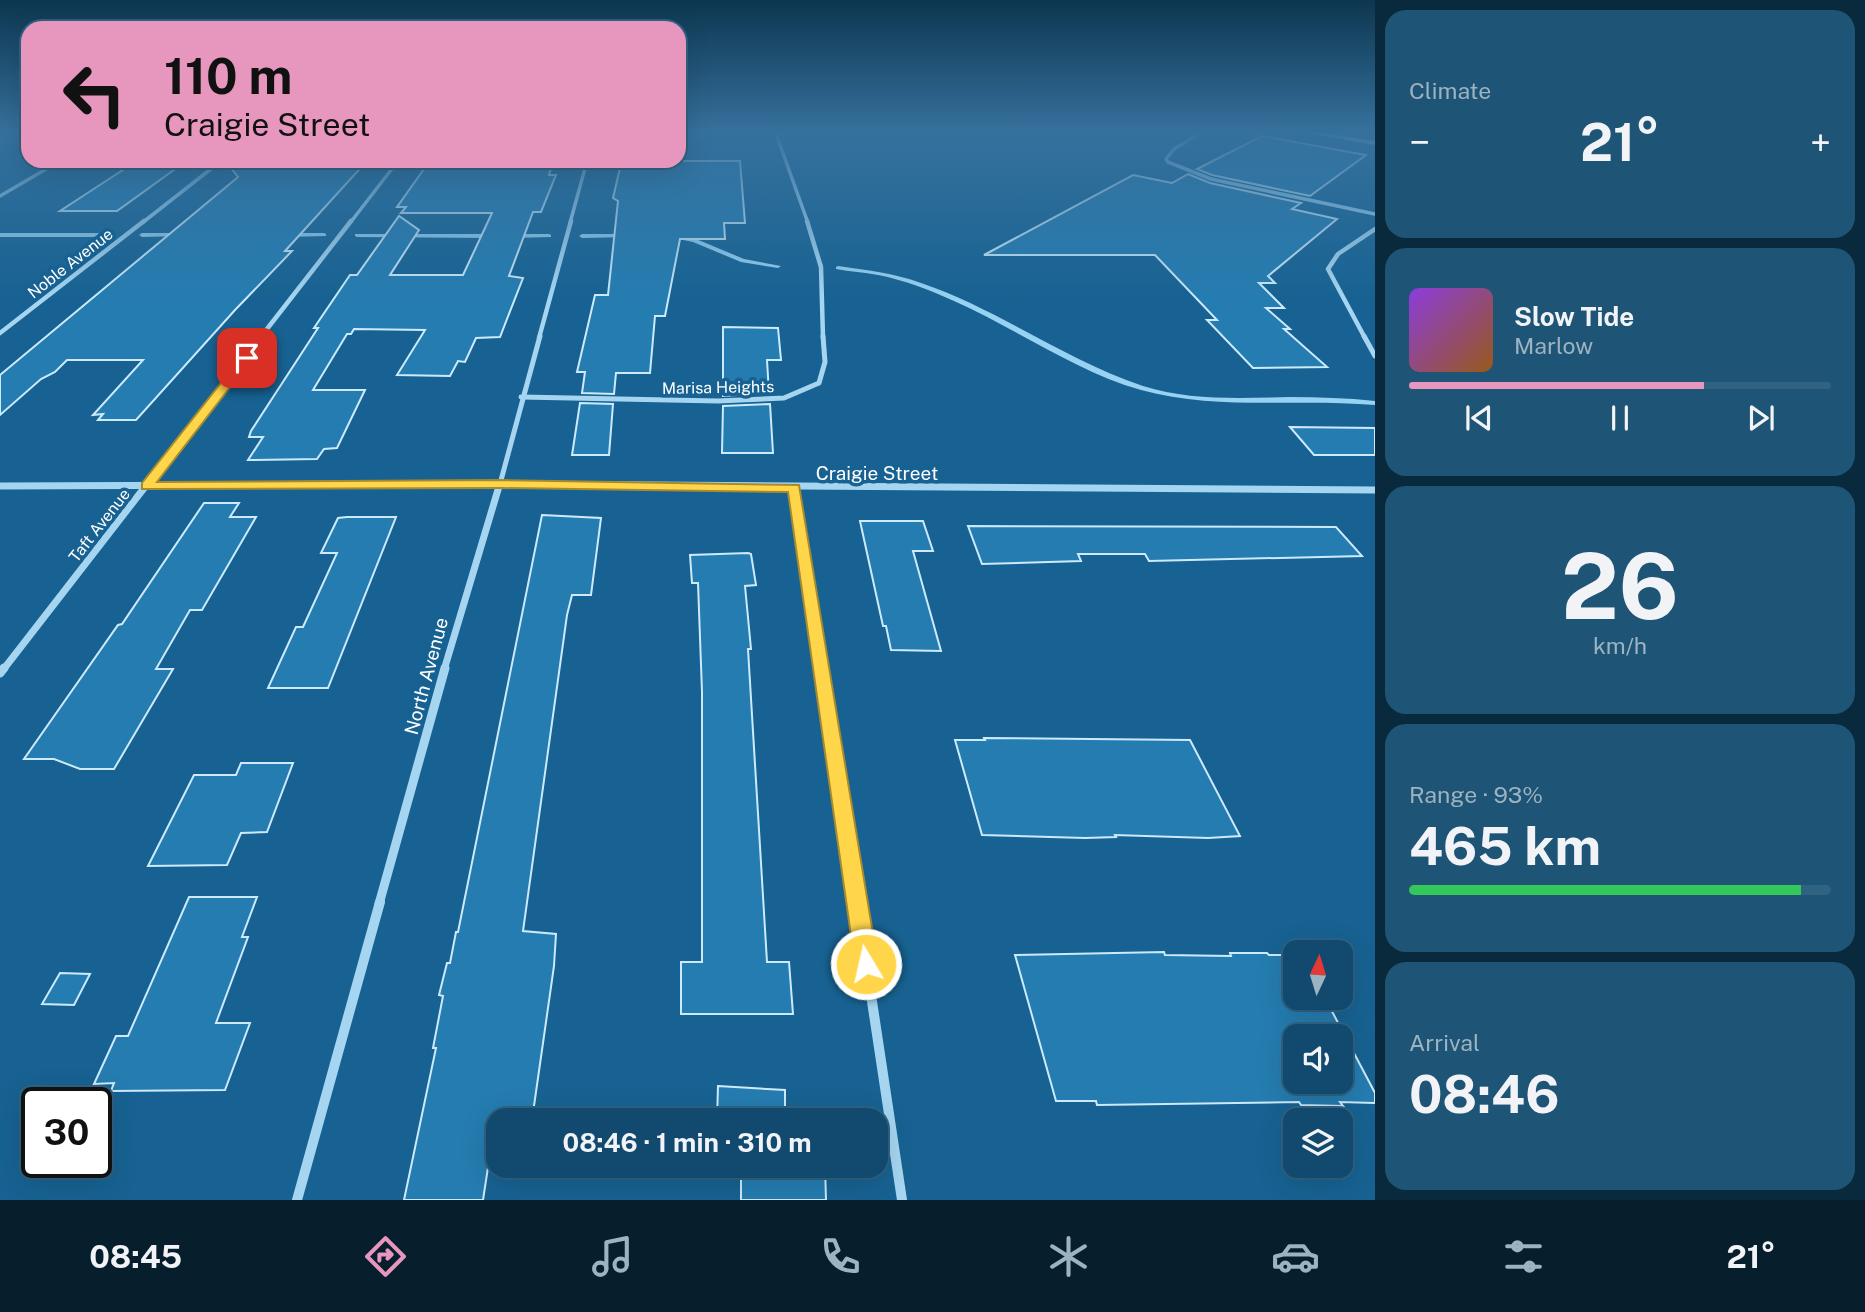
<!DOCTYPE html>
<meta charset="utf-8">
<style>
:root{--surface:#114a6e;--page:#1e5476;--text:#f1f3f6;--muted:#9cb3c2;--line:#306281;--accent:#e797bd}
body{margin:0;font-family:"Public Sans",sans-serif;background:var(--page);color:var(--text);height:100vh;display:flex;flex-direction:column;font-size:26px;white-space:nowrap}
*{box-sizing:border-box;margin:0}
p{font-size:23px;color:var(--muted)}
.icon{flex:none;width:38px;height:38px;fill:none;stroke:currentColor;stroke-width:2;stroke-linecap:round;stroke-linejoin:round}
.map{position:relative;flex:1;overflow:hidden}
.panel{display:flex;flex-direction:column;gap:10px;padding:10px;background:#09293c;width:490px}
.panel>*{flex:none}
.banner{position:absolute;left:21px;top:21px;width:665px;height:147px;border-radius:21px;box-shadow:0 7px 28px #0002,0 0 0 2px var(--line);background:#e797bd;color:#111;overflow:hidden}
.needle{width:46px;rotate:4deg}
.controls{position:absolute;left:1283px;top:940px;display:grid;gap:14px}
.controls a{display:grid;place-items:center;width:70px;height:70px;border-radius:14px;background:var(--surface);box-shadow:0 7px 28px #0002,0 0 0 2px var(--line);font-size:35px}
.speed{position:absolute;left:21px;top:1087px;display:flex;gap:14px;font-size:35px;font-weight:700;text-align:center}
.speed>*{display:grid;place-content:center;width:91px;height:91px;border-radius:50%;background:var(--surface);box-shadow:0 7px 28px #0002,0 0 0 2px var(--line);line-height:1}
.speed .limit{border:4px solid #111;border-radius:10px;background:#fff;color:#111}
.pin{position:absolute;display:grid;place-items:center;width:60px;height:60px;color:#fff;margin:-30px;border-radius:14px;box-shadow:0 4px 10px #0006}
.me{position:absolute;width:77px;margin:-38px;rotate:351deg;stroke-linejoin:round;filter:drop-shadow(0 0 5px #0008)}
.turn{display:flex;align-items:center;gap:24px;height:147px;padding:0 28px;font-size:32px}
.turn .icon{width:91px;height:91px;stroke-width:2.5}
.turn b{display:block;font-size:49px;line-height:60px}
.big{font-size:52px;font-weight:700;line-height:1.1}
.panel .widget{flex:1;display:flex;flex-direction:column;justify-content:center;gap:10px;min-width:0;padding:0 24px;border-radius:21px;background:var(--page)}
.panel .dial{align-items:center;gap:0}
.dial b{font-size:91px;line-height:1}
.song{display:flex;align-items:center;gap:21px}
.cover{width:84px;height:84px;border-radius:10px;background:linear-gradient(135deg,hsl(270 70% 55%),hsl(30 70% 35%))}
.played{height:7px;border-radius:4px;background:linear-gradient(90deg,var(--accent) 70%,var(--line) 70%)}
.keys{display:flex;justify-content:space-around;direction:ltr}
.heat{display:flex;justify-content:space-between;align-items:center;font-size:38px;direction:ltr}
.charge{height:10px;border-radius:5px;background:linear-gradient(90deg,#34c759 93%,var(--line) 0)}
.trip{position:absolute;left:486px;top:1108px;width:402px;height:70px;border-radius:21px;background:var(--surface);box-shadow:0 7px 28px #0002,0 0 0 2px var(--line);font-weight:700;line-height:70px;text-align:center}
.tabs{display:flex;height:112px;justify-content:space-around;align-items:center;background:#071e2c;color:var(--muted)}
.tabs .icon{width:49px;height:49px}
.tabs .on{color:var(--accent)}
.tabs b{font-size:32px;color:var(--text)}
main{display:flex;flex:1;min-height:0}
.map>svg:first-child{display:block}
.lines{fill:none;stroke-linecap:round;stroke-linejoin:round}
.stream{fill:#98d2f3;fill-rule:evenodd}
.building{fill:#257cb0;stroke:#cceafb;stroke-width:2;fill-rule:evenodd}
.minor-far5{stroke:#a5d5f0;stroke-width:3.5}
.minor-far4{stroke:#a5d5f0;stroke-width:4.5}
.minor-far3{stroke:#a5d5f0;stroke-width:5}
.minor-far2{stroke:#a5d5f0;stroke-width:7}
.minor-far1{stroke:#a5d5f0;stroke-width:9}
.minor{stroke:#a5d5f0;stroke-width:10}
.secondary{fill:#d3ecfb;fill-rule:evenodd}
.route{fill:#ffd54a;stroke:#a68a30;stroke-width:2}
.labels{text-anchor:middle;stroke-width:7;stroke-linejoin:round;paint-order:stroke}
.far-street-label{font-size:16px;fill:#fff;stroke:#176292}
.street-label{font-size:19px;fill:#fff;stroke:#176292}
</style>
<main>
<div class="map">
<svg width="1375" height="1200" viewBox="0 0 1375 1200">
<rect width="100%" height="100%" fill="#176292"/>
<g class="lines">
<g class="stream">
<path d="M0,233H109L112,235L109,237H0Z"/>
<path d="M181,233L184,235L183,236L142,237L139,235L142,233Z"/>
<path d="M324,233L326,234V236L285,237L282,235L285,233Z"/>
<path d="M355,234H494L497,236L494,238L357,237L355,236Z"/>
<path d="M549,234L551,235V237L510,238L507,236L510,234Z"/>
<path d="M628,234L630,235V237L582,238L579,236L582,234Z"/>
<path d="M676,235L696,239L744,259L781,266L778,268L741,262L693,242L674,238V236Z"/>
<path d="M838,266C866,270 894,273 921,283C998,309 1065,360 1143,386C1190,401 1241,398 1290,397C1319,397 1347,398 1375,401V405C1297,398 1217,411 1141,390C1075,371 1017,329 954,301C930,290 904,280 878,275C864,272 850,272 836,269V267Z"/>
</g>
</g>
<g class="building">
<path d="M1262,136L1366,155L1310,196L1212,175L1197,169Z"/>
<path d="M256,161L366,162L285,251H292L235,310L136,420H98L103,414L93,415L143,360H67L55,372L41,379L0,415V375L238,177L228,164H252Z"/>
<path d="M553,161L549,175H556L541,212H533L509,276L523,278L500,337L476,338L465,362L458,361L450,376L397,375L425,330L354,329L351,334H347L313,390H365L337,448L324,449L317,459L248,460L263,437H249L251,431L318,328H314L350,275H357L399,216L419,230L390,275H463L492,213H401L406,207H397L429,162Z"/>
<path d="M625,161H740L745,223H724L725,239H680L665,316H655L650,373H616L614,394L582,393L585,372H577L595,295H608L618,201L613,198L620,168H624Z"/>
<path d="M129,166L178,167L117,211H60Z"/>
<path d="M1188,174L1210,183L1301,203L1292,209L1337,219L1268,276L1275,283H1259L1284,308H1266L1290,329H1284L1327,367L1253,368L1207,320H1217L1155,255H984L1133,175L1172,183Z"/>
<path d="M723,327L778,328L781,360H767L769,393L723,396Z"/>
<path d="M580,403L613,404L609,455H572Z"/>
<path d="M770,404L773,453H722L723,406Z"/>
<path d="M1290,427L1375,428V455H1314Z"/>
<path d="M204,503H239L230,517H256L202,610H190L156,669H173L114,769H80L54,759H24L118,625L122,624Z"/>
<path d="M542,515L601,518L591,595H572L567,615L523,931L556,934L554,966L533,1113H530L529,1119L495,1122L483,1200H404L436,1048H433L443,996L439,995L447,963H450L456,932H458Z"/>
<path d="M347,517H396L328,688H268L296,627H303L337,553H321L338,518Z"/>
<path d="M860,521H923L933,551H913L941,651L891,650L886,626H883Z"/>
<path d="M968,526L1336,527L1362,556L1149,561L1145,554H1078L1081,561L982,564Z"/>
<path d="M748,553L751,554L756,585L745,586L751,649H748L767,962H789L793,1014H681V962H702V692L698,583H692L690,555Z"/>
<path d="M984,738L1190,740L1240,836L1208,838L1115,835L1116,837L1085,838L982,835L955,740H985Z"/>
<path d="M241,763H293L267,832L241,833L227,865L148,866L194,775H236Z"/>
<path d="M189,897H257L242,937H248L216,1023H250L225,1090L111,1091L114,1083L94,1084L116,1036H128Z"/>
<path d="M1164,952L1165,955L1231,956L1230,953H1267L1269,955H1295V998H1325L1375,1093V1103L1340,1102L1343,1106L1301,1105L1299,1102L1097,1105L1096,1101H1056L1015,955ZM1295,1036H1340V1082H1295Z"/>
<path d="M60,973L90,974L74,1005L42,1004Z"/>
<path d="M718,1086L785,1090V1120H717Z"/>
<path d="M741,1166H825L826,1200H741Z"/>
</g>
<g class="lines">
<g class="minor-far5">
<path d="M775,131L808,223"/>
<path d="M1204,131L1174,149L1166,159L1168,162L1211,179L1375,214"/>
<path d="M0,196L60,161"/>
<path d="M142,223L221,161"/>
<path d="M350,223L398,161"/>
<path d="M570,223L587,161"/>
</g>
<g class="minor-far4">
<path d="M807,221L821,267L823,338"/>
<path d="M0,333L144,221"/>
<path d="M260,338L351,221"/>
<path d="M539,338L571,221"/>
<path d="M1365,338L1328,269L1338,254L1375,229"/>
</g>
<g class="minor-far3">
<path d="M1364,336L1375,356"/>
<path d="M521,397L718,401L784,398L819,383L825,362L823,336"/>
<path d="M147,484L262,336"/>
<path d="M402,484H529"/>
<path d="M500,484L540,336"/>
</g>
<g class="minor-far2">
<path d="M0,486L500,484L1375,490"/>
<path d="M794,488L822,670"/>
<path d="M3,670L148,483"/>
<path d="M444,670L500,483"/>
</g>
<g class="minor-far1">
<path d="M821,668L857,904"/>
<path d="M0,673L4,668"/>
<path d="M379,904L445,668"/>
</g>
<g class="minor">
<path d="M857,902L902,1200"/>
<path d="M297,1200L380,902"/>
</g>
<path class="secondary" d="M1296,131H1309L1375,141V145Z"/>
</g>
<linearGradient id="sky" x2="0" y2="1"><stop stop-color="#0d3650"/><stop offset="0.44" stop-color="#36719d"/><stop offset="1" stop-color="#36719d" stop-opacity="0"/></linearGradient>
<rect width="1375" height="299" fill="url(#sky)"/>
<path class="route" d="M247,354L251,355V360L157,482L500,480L799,485L878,964L875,971L866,975L858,971L855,964L788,492L500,488L142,489V483L243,355Z"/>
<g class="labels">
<g class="far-street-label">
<text transform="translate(70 263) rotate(-38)" y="6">Noble Avenue</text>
<text transform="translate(718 387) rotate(-1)" y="6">Marisa Heights</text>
<text transform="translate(99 525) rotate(-52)" y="6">Taft Avenue</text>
</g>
<g class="street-label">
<text x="877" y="480">Craigie Street</text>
<text transform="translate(426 676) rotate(-75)" y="7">North Avenue</text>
</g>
</g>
</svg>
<div class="controls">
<a><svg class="needle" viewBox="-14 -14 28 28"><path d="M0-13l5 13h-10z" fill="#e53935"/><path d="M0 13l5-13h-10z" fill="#9cb3c2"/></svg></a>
<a><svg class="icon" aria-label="sound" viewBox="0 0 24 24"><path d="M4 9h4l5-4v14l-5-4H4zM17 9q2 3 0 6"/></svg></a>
<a><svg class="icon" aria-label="layers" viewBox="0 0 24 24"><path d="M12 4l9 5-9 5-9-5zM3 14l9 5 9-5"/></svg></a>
</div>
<div class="speed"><div class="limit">30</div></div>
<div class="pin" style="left:247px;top:358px;background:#d93025"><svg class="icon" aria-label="arrive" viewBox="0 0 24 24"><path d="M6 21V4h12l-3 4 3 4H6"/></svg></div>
<svg class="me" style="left:866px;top:964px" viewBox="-20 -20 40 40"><circle r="17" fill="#ffd54a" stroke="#fff" stroke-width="3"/><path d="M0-11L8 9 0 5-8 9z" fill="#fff"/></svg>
<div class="trip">08:46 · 1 min · 310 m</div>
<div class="banner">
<div class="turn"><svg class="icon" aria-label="left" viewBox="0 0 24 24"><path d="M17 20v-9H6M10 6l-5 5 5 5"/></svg><div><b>110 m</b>Craigie Street</div></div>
</div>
</div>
<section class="panel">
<div class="widget"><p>Climate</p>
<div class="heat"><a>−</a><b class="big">21°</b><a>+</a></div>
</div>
<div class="widget">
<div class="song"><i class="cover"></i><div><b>Slow Tide</b><p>Marlow</p></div></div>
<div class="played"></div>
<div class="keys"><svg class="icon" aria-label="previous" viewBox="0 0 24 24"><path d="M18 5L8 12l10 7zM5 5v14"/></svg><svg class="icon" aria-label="pause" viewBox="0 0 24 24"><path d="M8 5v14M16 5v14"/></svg><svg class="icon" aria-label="next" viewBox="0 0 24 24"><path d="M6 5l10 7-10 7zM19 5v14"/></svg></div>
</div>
<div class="widget dial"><b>26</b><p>km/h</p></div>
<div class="widget"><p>Range · 93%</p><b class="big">465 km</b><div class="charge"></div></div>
<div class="widget"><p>Arrival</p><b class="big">08:46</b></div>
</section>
</main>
<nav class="tabs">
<b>08:45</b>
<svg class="icon on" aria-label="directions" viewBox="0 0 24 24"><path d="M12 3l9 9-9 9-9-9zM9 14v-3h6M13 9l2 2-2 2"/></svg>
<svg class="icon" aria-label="music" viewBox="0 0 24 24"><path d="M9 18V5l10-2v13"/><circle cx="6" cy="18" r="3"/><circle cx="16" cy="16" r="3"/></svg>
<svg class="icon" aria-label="phone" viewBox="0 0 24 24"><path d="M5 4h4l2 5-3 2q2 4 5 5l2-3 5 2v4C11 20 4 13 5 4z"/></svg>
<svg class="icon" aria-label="climate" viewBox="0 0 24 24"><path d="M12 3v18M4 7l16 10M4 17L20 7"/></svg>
<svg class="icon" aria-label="car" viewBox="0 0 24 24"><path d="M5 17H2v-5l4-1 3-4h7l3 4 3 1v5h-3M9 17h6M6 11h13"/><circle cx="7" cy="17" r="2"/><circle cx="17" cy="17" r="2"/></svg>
<svg class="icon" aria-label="filters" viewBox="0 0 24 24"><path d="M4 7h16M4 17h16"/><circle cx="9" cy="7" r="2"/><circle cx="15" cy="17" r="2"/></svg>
<b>21°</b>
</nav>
